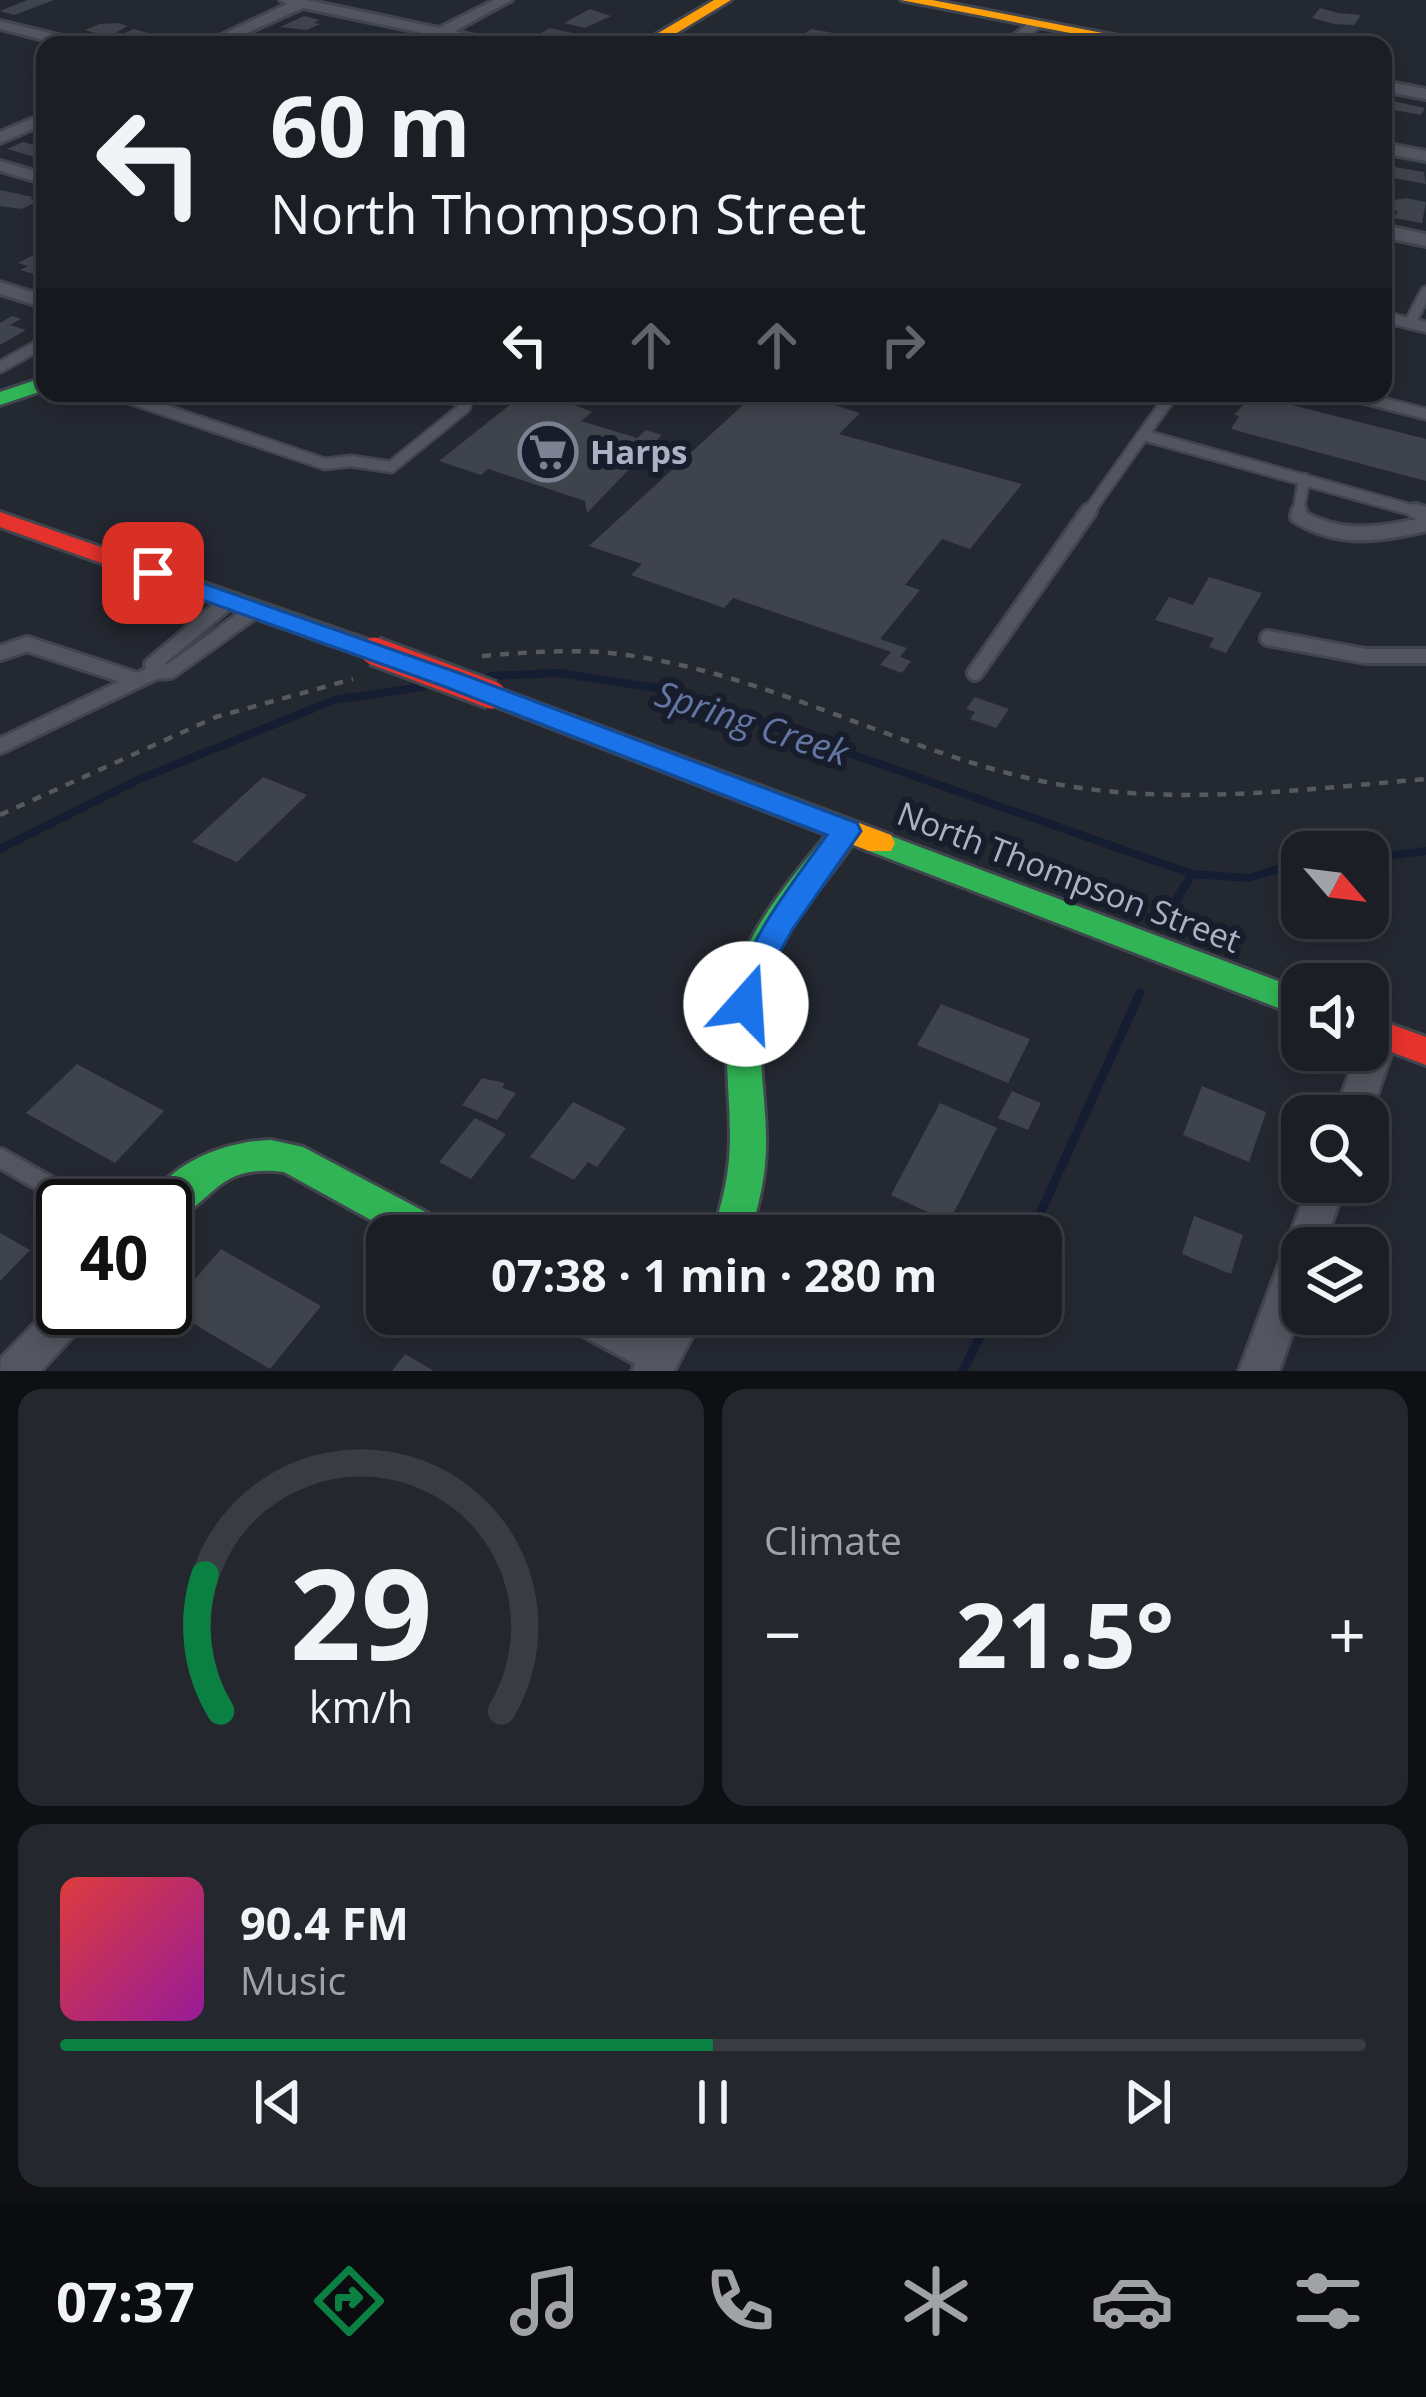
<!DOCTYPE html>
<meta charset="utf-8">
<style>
:root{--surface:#1b1e25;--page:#24272d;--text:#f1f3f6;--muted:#a0a2a7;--line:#393c42;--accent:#0b8043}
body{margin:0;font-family:"Open Sans",sans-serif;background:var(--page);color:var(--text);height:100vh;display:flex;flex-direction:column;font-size:45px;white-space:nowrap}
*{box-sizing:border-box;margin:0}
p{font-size:39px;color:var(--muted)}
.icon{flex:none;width:66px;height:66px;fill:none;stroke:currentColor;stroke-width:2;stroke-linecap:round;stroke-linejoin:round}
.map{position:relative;height:1371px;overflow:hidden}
.drawer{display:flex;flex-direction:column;gap:18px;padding:18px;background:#0f1014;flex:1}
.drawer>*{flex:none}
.guide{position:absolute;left:36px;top:36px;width:1356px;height:366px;border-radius:24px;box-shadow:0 6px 18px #0003,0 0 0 3px var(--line);background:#1b1e25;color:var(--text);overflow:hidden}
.needle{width:78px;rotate:118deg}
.fabs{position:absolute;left:1281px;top:831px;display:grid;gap:24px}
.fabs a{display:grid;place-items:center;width:108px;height:108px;border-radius:24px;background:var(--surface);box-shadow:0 6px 18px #0003,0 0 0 3px var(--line);font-size:60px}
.speed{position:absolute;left:36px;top:1179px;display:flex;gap:24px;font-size:60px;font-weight:700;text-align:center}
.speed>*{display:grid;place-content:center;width:156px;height:156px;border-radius:50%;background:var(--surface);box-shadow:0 6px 18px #0003,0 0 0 3px var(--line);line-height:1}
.speed .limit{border:6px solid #111;border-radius:18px;background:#fff;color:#111}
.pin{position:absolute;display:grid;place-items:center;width:102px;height:102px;color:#fff;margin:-51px;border-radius:24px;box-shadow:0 6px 18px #0006}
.me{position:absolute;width:132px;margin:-66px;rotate:19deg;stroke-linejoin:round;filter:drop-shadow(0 0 9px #0008)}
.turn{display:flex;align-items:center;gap:42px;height:252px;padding:0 36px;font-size:54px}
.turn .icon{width:156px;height:156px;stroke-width:2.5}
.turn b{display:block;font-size:84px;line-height:102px}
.lanes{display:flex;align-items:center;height:114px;padding:0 36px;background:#0003;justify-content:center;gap:60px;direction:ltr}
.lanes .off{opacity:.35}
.big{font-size:90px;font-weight:700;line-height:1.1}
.drawer .card{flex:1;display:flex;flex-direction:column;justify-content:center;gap:18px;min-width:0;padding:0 42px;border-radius:24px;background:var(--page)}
.drawer .dial{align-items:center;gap:0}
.dial svg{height:312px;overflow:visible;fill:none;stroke:var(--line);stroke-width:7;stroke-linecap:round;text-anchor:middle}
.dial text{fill:var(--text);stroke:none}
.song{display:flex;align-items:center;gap:36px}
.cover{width:144px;height:144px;border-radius:18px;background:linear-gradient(135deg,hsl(0 70% 55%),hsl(300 70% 35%))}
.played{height:12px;border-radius:6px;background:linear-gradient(90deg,var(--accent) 50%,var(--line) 50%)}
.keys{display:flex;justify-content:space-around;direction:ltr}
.heat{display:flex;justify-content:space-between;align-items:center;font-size:66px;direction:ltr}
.drawer .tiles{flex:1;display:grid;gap:18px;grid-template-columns:1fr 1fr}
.card:last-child{grid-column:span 2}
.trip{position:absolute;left:366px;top:1215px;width:696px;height:120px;border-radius:24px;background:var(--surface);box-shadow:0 6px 18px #0003,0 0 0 3px var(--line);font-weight:700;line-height:120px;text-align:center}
.menu{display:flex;height:192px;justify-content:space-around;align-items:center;background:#0b0c0f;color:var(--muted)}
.menu .icon{width:84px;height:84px}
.menu .selected{color:var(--accent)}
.menu b{font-size:54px;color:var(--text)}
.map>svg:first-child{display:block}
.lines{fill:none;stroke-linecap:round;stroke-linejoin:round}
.stream-far1{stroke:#151d33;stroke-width:8}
.stream{stroke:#151d33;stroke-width:9}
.building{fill:#3f434c}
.lane-far2-casing{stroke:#41454e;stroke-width:15}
.lane-far1-casing{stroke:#41454e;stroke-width:20}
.lane-casing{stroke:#41454e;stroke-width:24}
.street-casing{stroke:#41454e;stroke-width:6}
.fast-casing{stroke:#41454e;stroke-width:6}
.slow-casing{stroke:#41454e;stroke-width:6}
.jam-casing{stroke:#41454e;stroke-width:6}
.path{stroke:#555a61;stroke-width:4.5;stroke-dasharray:9 9;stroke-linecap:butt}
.lane-far2{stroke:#535660;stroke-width:10}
.lane-far1{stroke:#535660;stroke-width:14}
.lane{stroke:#535660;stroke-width:18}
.street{fill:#535660;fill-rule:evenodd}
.fast{fill:#30b455;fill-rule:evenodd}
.slow{fill:#ff9f0a;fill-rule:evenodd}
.jam{fill:#e5322d;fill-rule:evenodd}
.jam-bridge-casing{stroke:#41454e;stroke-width:33;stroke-linecap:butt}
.jam-bridge{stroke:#e5322d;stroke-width:27}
.route{fill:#1a73e8;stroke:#114b97;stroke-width:3}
.labels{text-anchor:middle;stroke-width:12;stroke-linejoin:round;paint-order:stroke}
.poi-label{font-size:33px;font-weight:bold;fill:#acb2c4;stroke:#181d2b;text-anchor:start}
.street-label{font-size:33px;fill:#acb2c4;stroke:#181d2b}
.water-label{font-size:36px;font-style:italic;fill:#6476a4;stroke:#181d2b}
</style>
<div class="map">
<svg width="1426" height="1371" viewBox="0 0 1426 1371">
<rect width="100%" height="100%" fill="#242831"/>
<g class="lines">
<g class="stream-far1">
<path d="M490,676L558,673L670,690L1192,874L1248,878L1302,862"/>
<path d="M0,849L140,779L334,700L422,687"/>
<path d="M1368,858L1426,851"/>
<path d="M1184,888L1192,874"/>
</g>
<g class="stream">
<path d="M1169,913L1185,885"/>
<path d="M1030,1236L1140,993"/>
<path d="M963,1371L991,1314"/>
</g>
</g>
<g class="building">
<path d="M27,0H54L14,15L0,11Z"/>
<path d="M1320,8L1338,13L1361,15L1354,25L1334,24L1312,18Z"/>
<path d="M590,9L611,16L585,28L564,23Z"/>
<path d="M304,16L320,20L314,23L320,24L307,30L280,27Z"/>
<path d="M100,24L117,23L128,26L108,37L85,30Z"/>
<path d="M550,28L581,35L564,45L532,38Z"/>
<path d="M134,29L148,33L162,34L144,42L113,38Z"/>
<path d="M811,29L851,36L873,41L867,45H824L796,40Z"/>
<path d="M1383,100L1392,101L1425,108L1421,115L1383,108Z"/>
<path d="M23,142L45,148V160L7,149Z"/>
<path d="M1383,165L1424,172L1426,184L1383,176Z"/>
<path d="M0,190L33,197L30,199L38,201L22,209L0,206Z"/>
<path d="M1406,198L1426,202L1422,223L1394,218L1398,211L1389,210L1395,200Z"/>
<path d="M45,249V270L37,275L20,270L28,266L18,263Z"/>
<path d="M12,316L21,319L10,325L26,330L0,345V323Z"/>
<path d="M756,393L825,398L821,401L860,413L839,434L1022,484L970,549L942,539L905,585L920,590L880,639L907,648L900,657L911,661L902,673L880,665L891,652L733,598L724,608L631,575L642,564L589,546Z"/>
<path d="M546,394L592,412L581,421L637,438L646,430L662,435L587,513L585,501L488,469L481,475L439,461L516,400Z"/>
<path d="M1252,395L1426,439V481L1231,429L1239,416L1234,415Z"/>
<path d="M1209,577L1262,593L1226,653L1209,647L1214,638L1155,620L1169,597L1193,605Z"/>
<path d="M975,697L1009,709L996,728L970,719L975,712L966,709Z"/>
<path d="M263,777L307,795L237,862L192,842Z"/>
<path d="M941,1004L1030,1039L1008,1083L917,1045Z"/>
<path d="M77,1064L164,1111L115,1163L26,1113Z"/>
<path d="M482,1078L505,1083L502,1088L516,1093L497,1120L462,1105Z"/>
<path d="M1202,1086L1266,1112L1249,1162L1183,1135Z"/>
<path d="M1012,1091L1041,1103L1028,1130L998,1118Z"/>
<path d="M573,1102L626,1128L597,1167L588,1162L574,1180L530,1157Z"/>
<path d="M940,1103L997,1128L949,1222L891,1195Z"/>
<path d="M475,1118L506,1134L471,1179L439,1162Z"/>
<path d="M1194,1216L1243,1235L1231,1274L1182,1254Z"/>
<path d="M0,1233L30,1250L0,1281Z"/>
<path d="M221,1249L321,1306L270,1369L169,1309Z"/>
<path d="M405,1354L434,1371H392Z"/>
</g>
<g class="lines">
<defs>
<g id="lane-far2">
<path d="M1383,317L1426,327"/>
<path d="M1410,323L1426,292"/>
<path d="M0,367L45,342"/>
<path d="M114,393L325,464L351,461L391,467L465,407L464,402L439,393"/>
<path d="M1343,393L1426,414"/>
<path d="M1143,435L1173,393"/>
<path d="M1087,514L1143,435L1426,514"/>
<path d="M1298,514L1304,479"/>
</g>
<g id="lane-far1">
<path d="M1299,511L1298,516C1341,542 1380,534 1426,524"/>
<path d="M1415,511L1426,514"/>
<path d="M230,600L152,665L155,672L170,671L255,610"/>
<path d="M1268,638L1365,656H1426"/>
<path d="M0,653L27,644L137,680"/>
<path d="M975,673L1089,511"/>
<path d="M0,746L155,672"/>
</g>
<path id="lane" d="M0,1158L84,1206"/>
<g id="street">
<path d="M280,0H307L439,28L494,0H512L455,31L509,45H480L303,8L220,45H200L287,4Z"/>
<path d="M1032,20L1044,23L1019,45H1002Z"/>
<path d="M0,21L87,42L90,45H64L0,29Z"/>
<path d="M1383,81L1426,89V99L1383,91Z"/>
<path d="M45,113V124L0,143V132Z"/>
<path d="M1383,143L1426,151V161L1383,153Z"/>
<path d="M0,161L45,174V184L0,171Z"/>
<path d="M1383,225L1426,234V246L1383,237Z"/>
<path d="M0,282L45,296V308L0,294Z"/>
<path d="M1381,1021L1393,1025L1398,1034L1370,1116H1334L1358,1050H1368V1027Z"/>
<path d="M1310,1182H1346L1323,1248H1302V1306L1279,1371H1239Z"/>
<path d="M63,1294V1308H92L87,1321L41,1371H0L1,1358Z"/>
<path d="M561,1314H618L653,1332L664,1314H704L674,1371H632L635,1364L566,1327Z"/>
</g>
<g id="fast">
<path d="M45,377V390L0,405V392Z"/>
<path d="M846,820L857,824L861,831C831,881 783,921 767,979C753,1031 765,1084 766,1136C767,1171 760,1203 749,1236H711C723,1203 730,1172 730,1136C730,1084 720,1031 735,979C752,920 798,871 835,824Z"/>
<path d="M880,832L1302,990V1017L869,851L865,843L869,835Z"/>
<path d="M271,1140L303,1147L448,1224L454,1236H400L284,1172C213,1163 216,1205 165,1223V1206H147C167,1163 226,1141 271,1140Z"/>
</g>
<g id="slow">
<path d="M714,0H731L657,45H638Z"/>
<path d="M901,0H932L1165,45H1132Z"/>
<path d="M492,686L891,835L895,843L891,851H869L482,701L478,695L482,689Z"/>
</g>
<g id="jam">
<path d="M0,512L383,645L387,651L383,657H365L0,527Z"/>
<path d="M1368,1016L1426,1037V1065L1368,1043Z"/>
</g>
</defs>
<use href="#lane-far2" class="lane-far2-casing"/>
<use href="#lane-far1" class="lane-far1-casing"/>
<use href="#lane" class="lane-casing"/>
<use href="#street" class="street-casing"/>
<use href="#fast" class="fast-casing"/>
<use href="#slow" class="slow-casing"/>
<use href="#jam" class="jam-casing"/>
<g class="path">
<path d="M482,656C531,652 578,648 627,655C769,675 897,749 1036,780C1164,808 1297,790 1426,779"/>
<path d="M0,815L216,717L353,679"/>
</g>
<use href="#lane-far2" class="lane-far2"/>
<use href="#lane-far1" class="lane-far1"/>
<use href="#lane" class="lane"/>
<use href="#street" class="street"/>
<use href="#fast" class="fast"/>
<use href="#slow" class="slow"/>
<use href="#jam" class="jam"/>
<defs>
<path id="jam-bridge" d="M374,651L492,695"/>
</defs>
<use href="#jam-bridge" class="jam-bridge-casing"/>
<use href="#jam-bridge" class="jam-bridge"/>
</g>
<path class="route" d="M153,566L462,674L857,823L861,831L792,930L775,961L758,1013L746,1017L734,1013L729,1004C749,938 787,890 827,835L443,686L144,579L141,573L144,568Z"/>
<defs>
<symbol id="supermarket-ring" viewBox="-11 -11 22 22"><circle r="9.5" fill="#181d2b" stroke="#7c8291" stroke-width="1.5"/><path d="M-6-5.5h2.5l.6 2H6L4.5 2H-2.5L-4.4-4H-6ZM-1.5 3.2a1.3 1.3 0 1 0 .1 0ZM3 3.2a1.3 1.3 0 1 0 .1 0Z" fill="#7c8291"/></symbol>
</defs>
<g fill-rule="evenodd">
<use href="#supermarket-ring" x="515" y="419" width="66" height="66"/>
</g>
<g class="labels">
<g class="poi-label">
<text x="590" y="464">Harps</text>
</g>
<g class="street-label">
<text transform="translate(1069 877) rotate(21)" y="12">North Thompson Street</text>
</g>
<g class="water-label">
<text transform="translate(752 723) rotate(18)" y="13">Spring Creek</text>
</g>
</g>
</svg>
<div class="fabs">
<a><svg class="needle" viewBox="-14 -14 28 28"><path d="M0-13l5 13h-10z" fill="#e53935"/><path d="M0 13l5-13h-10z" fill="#a0a2a7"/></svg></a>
<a><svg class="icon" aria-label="sound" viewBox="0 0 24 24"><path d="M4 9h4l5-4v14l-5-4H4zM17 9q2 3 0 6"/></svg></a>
<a><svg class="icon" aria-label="search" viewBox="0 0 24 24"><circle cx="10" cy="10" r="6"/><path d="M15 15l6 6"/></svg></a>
<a><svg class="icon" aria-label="layers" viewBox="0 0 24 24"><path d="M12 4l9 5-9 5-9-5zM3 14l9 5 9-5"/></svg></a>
</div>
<div class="speed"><div class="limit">40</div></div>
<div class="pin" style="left:153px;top:573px;background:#d93025"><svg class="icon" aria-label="arrive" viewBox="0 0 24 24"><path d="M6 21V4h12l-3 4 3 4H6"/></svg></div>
<svg class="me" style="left:746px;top:1004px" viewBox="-20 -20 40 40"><circle r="19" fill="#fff"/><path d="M0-13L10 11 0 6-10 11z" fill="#1a73e8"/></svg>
<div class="trip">07:38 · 1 min · 280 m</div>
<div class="guide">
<div class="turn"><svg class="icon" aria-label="left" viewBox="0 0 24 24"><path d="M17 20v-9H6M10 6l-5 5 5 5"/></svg><div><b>60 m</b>North Thompson Street</div></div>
<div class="lanes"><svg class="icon" aria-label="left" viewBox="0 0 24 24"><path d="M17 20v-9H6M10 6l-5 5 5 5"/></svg><svg class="icon off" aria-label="ahead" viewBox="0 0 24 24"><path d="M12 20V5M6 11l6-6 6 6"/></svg><svg class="icon off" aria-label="ahead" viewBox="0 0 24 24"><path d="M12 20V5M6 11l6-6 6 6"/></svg><svg class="icon off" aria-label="right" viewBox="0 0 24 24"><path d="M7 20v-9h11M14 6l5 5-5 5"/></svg></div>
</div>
</div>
<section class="drawer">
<div class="tiles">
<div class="card dial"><svg viewBox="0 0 100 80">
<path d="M14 69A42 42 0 1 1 86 69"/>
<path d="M14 69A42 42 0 0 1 10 34" stroke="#0b8043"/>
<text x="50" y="56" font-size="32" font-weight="700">29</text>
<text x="50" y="72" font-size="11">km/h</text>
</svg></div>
<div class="card"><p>Climate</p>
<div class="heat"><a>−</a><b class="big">21.5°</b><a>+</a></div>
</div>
<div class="card">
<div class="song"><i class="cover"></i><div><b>90.4 FM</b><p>Music</p></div></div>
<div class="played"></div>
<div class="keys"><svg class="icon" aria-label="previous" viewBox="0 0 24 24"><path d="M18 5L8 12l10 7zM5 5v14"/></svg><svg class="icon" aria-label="pause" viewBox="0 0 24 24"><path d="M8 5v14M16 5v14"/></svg><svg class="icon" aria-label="next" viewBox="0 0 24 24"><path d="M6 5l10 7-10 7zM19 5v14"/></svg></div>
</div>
</div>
</section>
<nav class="menu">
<b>07:37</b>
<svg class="icon selected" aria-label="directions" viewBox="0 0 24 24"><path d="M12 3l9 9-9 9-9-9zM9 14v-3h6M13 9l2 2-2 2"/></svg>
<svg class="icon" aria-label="music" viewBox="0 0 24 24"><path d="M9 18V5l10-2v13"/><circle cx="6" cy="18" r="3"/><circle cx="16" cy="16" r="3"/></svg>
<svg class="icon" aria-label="phone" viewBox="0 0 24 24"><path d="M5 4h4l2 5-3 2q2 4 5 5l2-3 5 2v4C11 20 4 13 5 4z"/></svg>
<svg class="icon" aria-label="climate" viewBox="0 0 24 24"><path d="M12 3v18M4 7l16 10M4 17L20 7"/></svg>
<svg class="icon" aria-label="car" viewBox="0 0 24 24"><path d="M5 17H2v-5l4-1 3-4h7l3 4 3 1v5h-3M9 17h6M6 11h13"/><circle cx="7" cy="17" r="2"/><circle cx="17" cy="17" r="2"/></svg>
<svg class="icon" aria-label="filters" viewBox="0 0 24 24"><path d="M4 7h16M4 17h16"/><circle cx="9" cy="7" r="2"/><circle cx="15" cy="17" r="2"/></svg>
</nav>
